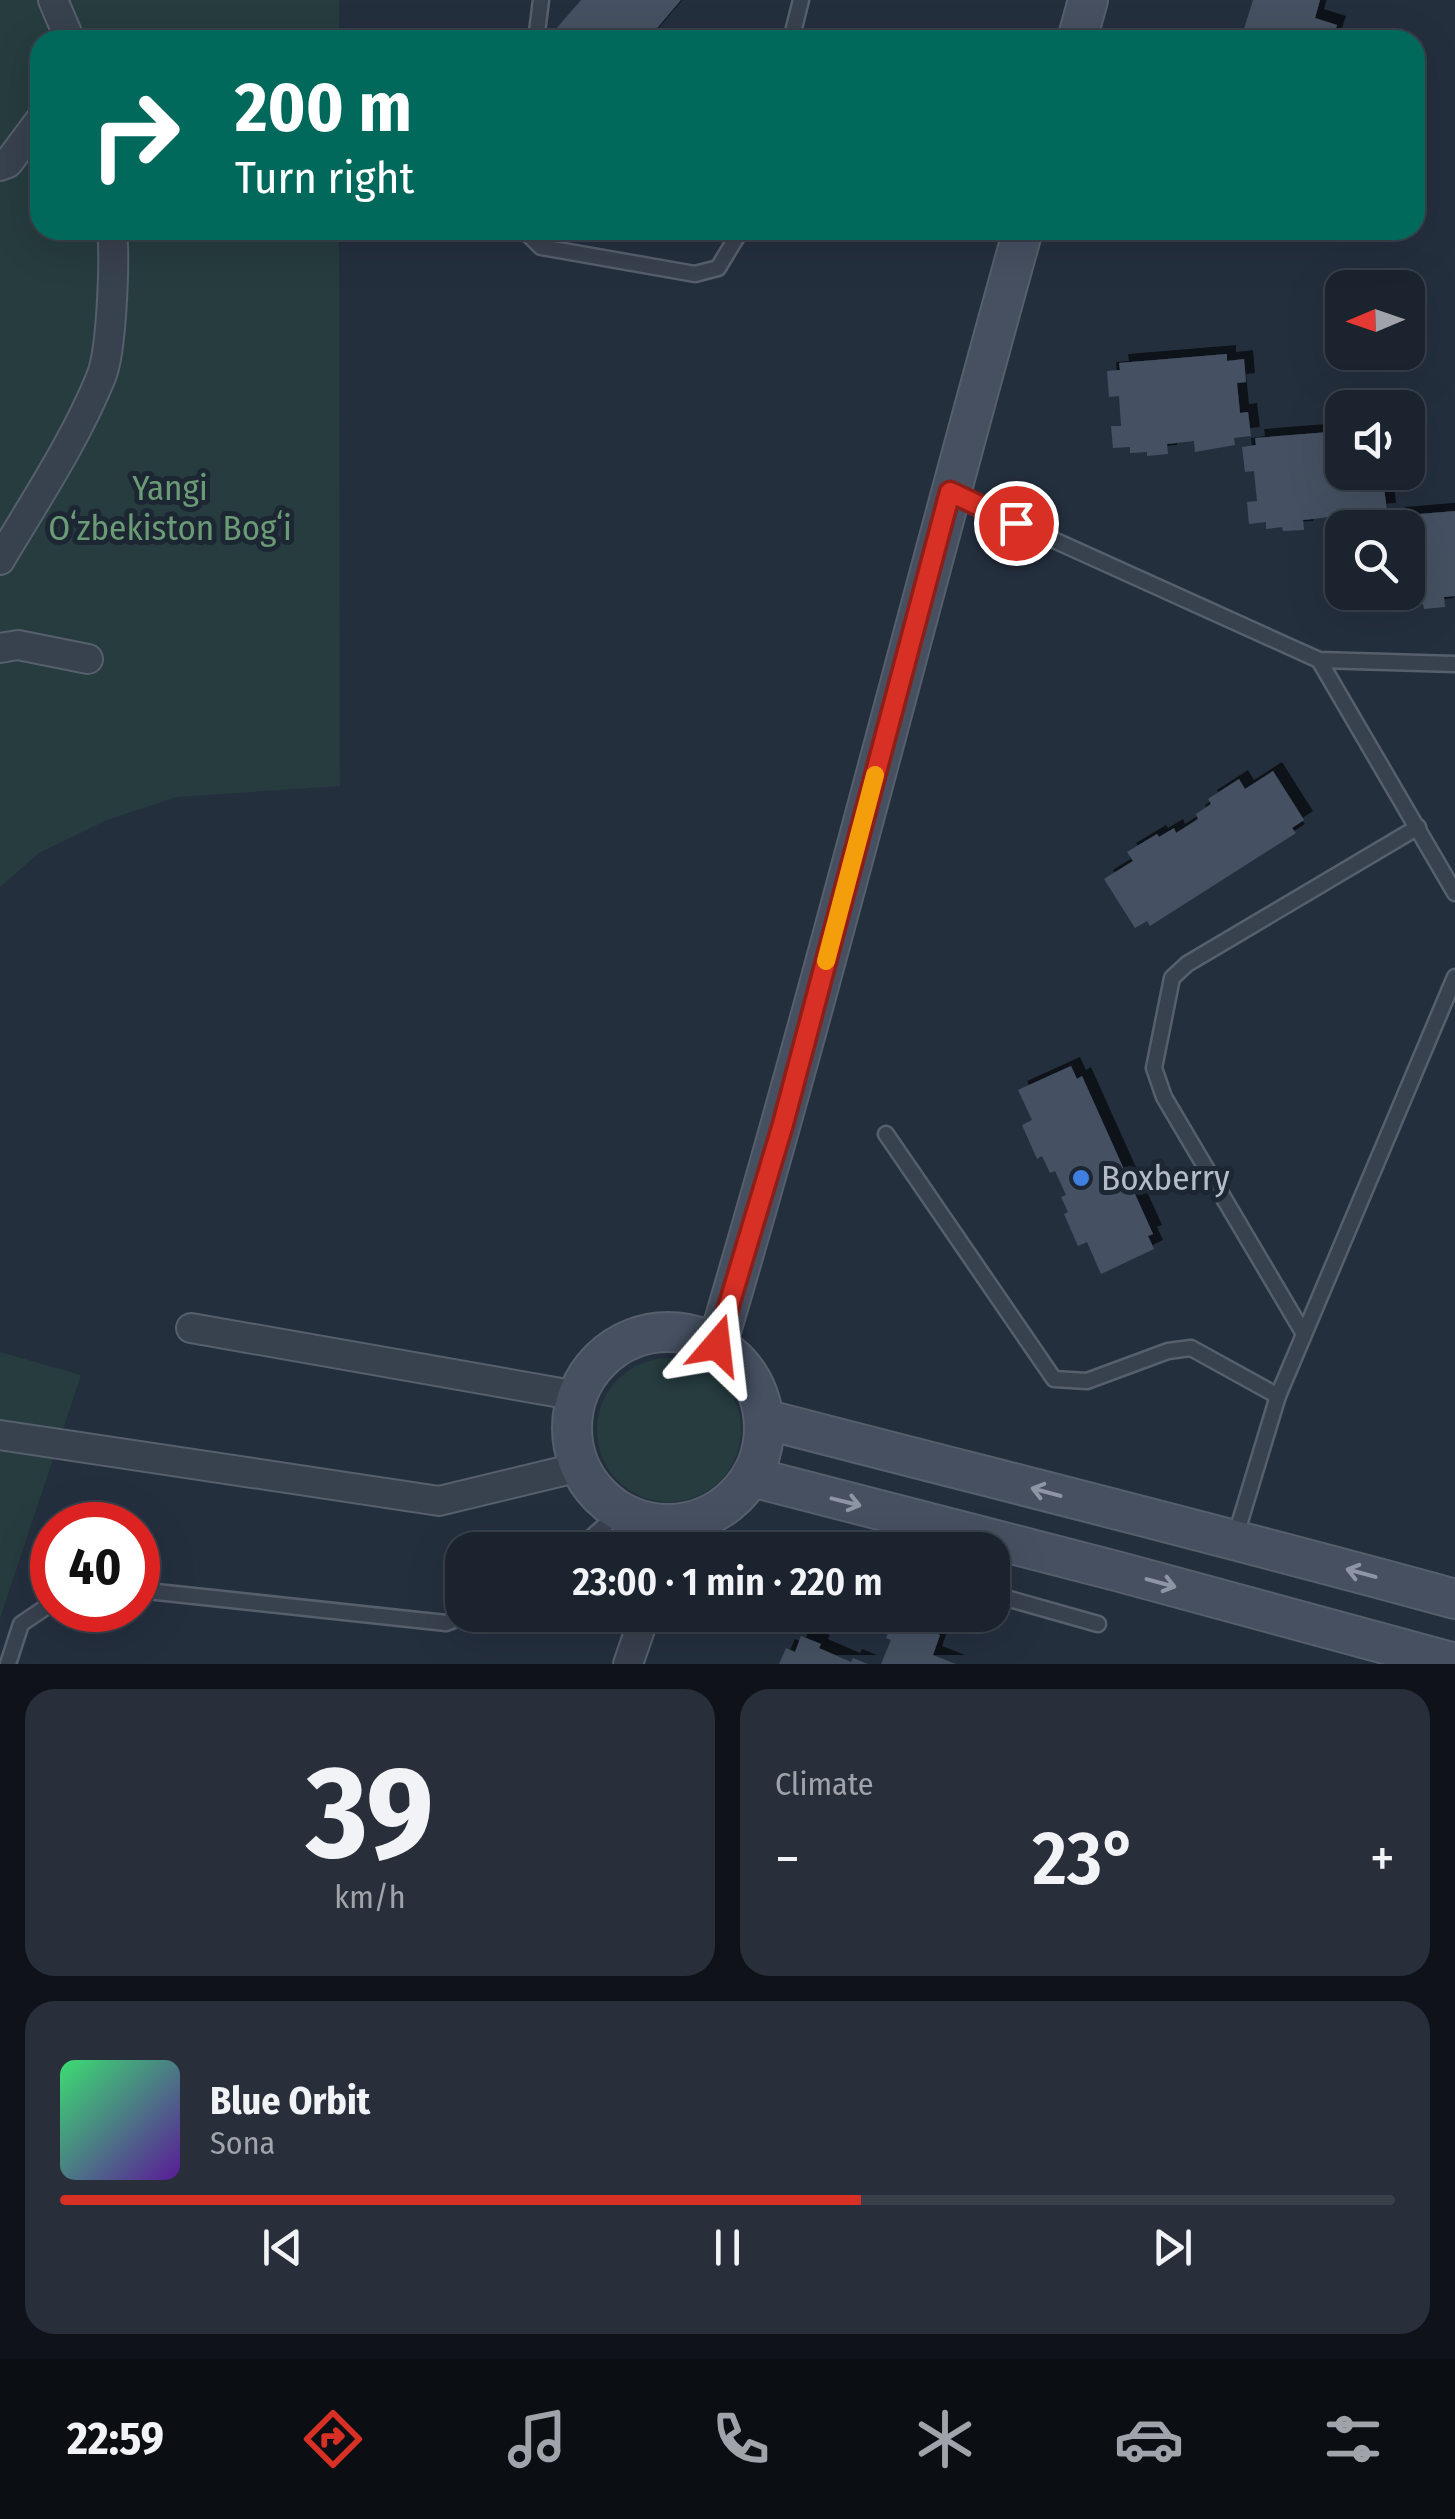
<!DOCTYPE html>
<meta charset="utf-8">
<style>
:root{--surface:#1b232e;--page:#282f3a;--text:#f1f3f6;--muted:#a0a4aa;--line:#39404a;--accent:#d93025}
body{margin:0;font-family:"Fira Sans Condensed",sans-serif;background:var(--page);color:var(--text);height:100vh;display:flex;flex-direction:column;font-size:38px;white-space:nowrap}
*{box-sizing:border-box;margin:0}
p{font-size:32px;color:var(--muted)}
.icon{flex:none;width:55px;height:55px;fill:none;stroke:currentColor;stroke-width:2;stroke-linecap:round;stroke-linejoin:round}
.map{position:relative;height:1664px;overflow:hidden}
.sheet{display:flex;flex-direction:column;gap:25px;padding:25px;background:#0f1319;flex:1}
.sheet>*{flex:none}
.top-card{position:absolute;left:30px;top:30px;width:1395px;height:210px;border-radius:30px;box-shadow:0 10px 40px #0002,0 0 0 2px var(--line);background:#00695c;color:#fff;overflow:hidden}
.needle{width:65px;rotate:268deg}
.tools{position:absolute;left:1325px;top:270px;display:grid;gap:20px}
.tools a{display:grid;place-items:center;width:100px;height:100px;border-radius:20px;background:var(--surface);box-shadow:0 10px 40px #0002,0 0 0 2px var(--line);font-size:50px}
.speed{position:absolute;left:30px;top:1502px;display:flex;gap:20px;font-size:50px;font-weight:700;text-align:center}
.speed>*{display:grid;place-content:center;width:130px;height:130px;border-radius:50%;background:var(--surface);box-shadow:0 10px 40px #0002,0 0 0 2px var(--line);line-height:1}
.speed .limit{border:15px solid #d22;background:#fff;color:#111}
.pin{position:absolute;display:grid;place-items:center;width:85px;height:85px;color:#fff;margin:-42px;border:5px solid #fff;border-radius:50%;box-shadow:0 2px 10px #0007}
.me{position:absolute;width:110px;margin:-55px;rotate:17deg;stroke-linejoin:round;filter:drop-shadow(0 0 8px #0008)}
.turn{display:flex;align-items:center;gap:35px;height:210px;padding:0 40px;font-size:45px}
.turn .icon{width:130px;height:130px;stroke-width:2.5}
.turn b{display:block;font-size:70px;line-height:85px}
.big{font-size:75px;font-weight:600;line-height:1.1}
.sheet .card{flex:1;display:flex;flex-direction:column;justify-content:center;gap:15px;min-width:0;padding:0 35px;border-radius:30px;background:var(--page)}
.sheet .dial{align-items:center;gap:0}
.dial b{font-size:130px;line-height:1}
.song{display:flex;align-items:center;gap:30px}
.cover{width:120px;height:120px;border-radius:15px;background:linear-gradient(135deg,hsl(140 70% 55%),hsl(270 70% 35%))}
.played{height:10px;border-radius:5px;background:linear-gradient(90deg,var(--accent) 60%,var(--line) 60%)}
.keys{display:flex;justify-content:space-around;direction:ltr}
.heat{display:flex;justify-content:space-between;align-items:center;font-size:55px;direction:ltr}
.sheet .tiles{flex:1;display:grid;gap:25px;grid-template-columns:1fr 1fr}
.card:last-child{grid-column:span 2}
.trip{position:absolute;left:445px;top:1532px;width:565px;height:100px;border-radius:30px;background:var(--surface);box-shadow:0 10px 40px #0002,0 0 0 2px var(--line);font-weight:600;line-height:100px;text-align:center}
.menu{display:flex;height:160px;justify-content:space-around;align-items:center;background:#0b0e12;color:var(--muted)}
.menu .icon{width:70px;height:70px}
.menu .active{color:var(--accent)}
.menu b{font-size:45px;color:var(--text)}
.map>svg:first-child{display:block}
.green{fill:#263c3f}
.building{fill:#455162;filter:url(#shadow)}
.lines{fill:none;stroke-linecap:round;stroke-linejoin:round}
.lane-casing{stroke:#565f6c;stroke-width:19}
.street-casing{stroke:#565f6c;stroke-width:32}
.secondary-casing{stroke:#565f6c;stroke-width:42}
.lane{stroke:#38414e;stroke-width:14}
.street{stroke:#38414e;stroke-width:28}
.secondary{stroke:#465061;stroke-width:38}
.oneway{stroke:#8e96a5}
.route-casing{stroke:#8d1f18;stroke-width:25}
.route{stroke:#d93025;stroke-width:18}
.slow{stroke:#f59e0b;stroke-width:18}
.shop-dot{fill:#3f7fe0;stroke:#1d2633;stroke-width:4}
.labels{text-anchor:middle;stroke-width:10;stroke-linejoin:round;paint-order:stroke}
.park-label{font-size:35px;fill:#6b9a76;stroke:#1d2633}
.poi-label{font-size:35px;fill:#b4bcc9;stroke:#1d2633;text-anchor:start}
</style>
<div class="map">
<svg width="1455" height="1664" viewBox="0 0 1455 1664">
<defs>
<filter id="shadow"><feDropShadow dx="9" dy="-9" stdDeviation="0" flood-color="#0009"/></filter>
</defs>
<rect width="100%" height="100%" fill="#242f3e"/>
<g class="green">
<path d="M0,0H339V40H40V230H339L340,786L177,797L107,820L39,853L0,887Z"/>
<path d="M0,1352L81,1375L0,1618Z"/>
<circle cx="669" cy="1430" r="72"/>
</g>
<g class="building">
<path d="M581,0H681L647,40H567L555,30Z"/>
<path d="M1253,0H1320L1315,18L1337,25L1332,40H1251L1254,31L1244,29Z"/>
<path d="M1227,354V361L1244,359L1246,382L1237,383L1240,413L1248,412L1251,436L1234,438L1235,445L1195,452L1194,441L1167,444L1168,454L1147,456V452L1130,453V447L1113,448L1111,426H1121L1119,396L1109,397L1107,371L1120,370L1119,363Z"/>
<path d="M1342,431V472H1374L1376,488L1384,487L1387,512L1370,513V520L1331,527L1330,517L1303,520L1304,530L1283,531L1282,527L1266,529V522L1249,524L1247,502L1257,501L1254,471L1245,472L1242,447L1256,445L1255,438Z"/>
<path d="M1455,511V596L1444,597L1445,607L1424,609L1423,604L1407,606L1406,600L1390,601L1389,592H1408V528H1377V525L1396,523V516Z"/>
<path d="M1273,771L1304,820L1292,828L1296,833L1150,926L1147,921L1135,928L1104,879L1133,861L1127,852L1157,834L1159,837L1174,828L1176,833L1198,819L1196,814L1211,804L1208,799L1239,779L1245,789Z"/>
<path d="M1071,1066L1077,1079L1082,1076L1153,1234L1148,1236L1154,1249L1101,1274L1087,1242L1078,1246L1064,1214L1068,1212L1061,1197L1066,1195L1055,1171L1050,1173L1042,1156L1037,1159L1022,1125L1032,1120L1018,1090Z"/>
<path d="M894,1617L940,1635L933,1655L956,1664H881L891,1640L886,1638Z"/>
<path d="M801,1636L821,1644L819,1648L851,1662L853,1658L868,1664H779L786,1648L795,1652Z"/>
</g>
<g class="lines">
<defs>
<g id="lane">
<path d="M536,40L541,0"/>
<path d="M791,40L801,0"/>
<path d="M524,230L541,247L695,274L718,268L741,230"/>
<path d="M952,494L1319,660L1455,664"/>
<path d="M1319,660L1455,893"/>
<path d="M886,1134L1054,1379L1087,1381L1168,1351L1191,1348L1278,1396"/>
<path d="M1304,1334L1164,1097L1154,1068L1172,978L1187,964L1418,827"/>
<path d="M1235,1538L1278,1396L1455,977"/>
<path d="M577,1550L620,1512"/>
<path d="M138,1590L446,1623L468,1615"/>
<path d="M992,1594L1098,1624"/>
<path d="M8,1664L21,1624L52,1603"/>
</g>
<g id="street">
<path d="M53,0L70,40"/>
<path d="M0,166L8,163L40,120"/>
<path d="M0,560C35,501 75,441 101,377C112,351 115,259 112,230"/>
<path d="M0,648L18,645L88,659"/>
<path d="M191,1328L578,1396"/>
<path d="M0,1435L439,1501L580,1467"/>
<path d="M669,1550L678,1525"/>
<path d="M628,1664L645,1615"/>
</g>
<g id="secondary">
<path d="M1077,40L1088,0"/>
<circle cx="668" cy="1428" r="96"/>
<path d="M717,1345C827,975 919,601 1023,230"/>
<path d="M764,1419C995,1479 1226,1536 1455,1599"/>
<path d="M752,1477L1120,1572L1455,1663"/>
</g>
</defs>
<use href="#lane" class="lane-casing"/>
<use href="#street" class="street-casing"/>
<use href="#secondary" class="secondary-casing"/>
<use href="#lane" class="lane"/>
<use href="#street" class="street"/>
<use href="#secondary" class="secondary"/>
</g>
<defs><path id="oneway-shaft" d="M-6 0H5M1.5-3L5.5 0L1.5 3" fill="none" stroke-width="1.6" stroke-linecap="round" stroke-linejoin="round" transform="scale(2.5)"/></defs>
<g class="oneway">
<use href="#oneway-shaft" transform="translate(1046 1492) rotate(-165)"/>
<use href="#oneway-shaft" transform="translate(846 1502) rotate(14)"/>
<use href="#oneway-shaft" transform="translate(1361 1573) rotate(-165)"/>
<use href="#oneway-shaft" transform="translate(1161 1583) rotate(15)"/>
</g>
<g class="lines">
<defs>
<path id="route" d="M717,1345L783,1124L950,492L1016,523"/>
</defs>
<use href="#route" class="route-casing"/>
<use href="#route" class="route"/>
<path class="slow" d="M826,961L875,775"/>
</g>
<circle class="shop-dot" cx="1081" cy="1178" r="10"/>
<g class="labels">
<g class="park-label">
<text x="170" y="500">Yangi<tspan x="170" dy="40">Oʻzbekiston Bogʻi</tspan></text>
</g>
<g class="poi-label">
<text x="1101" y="1190">Boxberry</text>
</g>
</g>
</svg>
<div class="tools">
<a><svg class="needle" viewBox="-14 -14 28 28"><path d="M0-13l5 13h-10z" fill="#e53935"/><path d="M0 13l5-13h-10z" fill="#a0a4aa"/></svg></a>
<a><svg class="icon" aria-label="sound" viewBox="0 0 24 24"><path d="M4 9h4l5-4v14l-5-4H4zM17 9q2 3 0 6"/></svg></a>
<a><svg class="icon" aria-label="search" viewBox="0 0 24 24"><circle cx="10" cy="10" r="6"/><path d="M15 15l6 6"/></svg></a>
</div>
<div class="speed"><div class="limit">40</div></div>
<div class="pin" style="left:1016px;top:523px;background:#d93025"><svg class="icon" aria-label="arrive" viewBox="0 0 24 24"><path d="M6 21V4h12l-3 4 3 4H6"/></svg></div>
<svg class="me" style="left:717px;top:1345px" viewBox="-20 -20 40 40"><path d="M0-17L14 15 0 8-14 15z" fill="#d93025" stroke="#fff" stroke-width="4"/></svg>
<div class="trip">23:00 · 1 min · 220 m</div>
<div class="top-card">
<div class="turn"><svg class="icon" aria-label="right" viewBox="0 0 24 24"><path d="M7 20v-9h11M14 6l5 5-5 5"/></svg><div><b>200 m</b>Turn right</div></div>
</div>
</div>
<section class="sheet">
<div class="tiles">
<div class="card dial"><b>39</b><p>km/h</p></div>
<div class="card"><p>Climate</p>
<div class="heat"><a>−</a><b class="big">23°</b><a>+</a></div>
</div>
<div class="card">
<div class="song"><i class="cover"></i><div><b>Blue Orbit</b><p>Sona</p></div></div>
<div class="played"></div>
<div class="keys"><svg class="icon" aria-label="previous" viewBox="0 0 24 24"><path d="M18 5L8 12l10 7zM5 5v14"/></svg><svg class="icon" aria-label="pause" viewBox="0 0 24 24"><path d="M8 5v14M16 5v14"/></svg><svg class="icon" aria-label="next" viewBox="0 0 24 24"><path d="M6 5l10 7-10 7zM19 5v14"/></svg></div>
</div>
</div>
</section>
<nav class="menu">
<b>22:59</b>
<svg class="icon active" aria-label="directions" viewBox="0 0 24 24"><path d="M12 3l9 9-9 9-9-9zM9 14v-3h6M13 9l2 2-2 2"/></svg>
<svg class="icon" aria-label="music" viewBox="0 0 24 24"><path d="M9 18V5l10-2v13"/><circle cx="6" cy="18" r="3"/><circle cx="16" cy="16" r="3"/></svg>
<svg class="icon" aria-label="phone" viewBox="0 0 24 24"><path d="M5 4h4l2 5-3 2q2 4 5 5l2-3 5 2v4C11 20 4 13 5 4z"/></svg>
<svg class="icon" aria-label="climate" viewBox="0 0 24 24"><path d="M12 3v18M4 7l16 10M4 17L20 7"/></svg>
<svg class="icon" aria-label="car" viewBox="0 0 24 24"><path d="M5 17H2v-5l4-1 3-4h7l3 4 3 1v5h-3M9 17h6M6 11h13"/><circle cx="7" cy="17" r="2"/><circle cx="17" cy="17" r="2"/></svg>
<svg class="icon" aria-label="filters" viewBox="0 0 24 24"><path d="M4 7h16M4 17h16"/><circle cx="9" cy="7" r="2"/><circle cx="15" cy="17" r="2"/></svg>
</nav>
